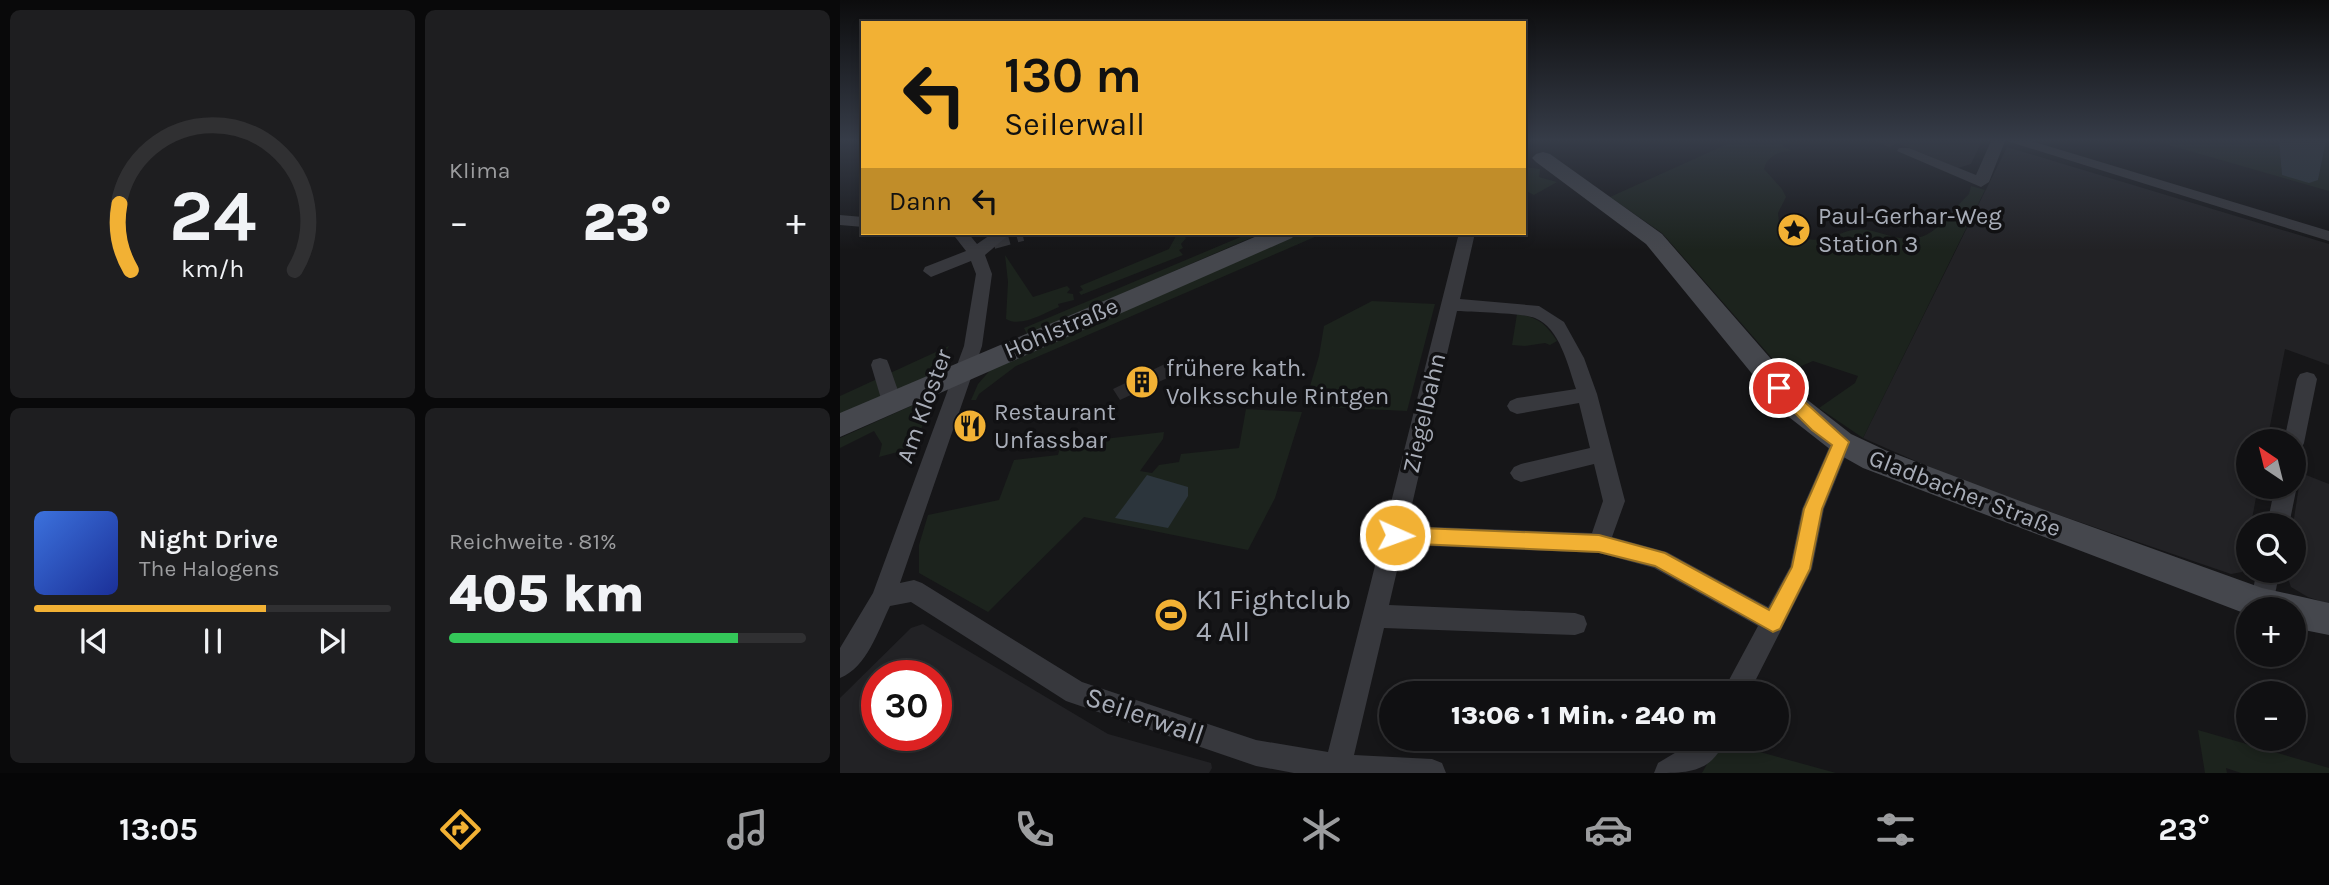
<!DOCTYPE html>
<html lang="de">
<meta charset="utf-8">
<style>
:root{--surface:#101012;--page:#1e1e20;--text:#f1f3f6;--muted:#9c9d9f;--line:#303032;--accent:#f2b134}
body{margin:0;font-family:Karla,sans-serif;background:var(--page);color:var(--text);height:100vh;display:flex;flex-direction:column;font-size:26px;white-space:nowrap}
*{box-sizing:border-box;margin:0}
p{font-size:23px;color:var(--muted)}
.icon{flex:none;width:38px;height:38px;fill:none;stroke:currentColor;stroke-width:2;stroke-linecap:round;stroke-linejoin:round}
.map{position:relative;flex:1;overflow:hidden}
.details{display:flex;flex-direction:column;gap:10px;padding:10px;background:#09090a;width:840px}
.details>*{flex:none}
.guide{position:absolute;left:21px;top:21px;width:665px;height:214px;border-radius:0px;box-shadow:0 4px 10px #0003,0 0 0 2px var(--line);background:#f2b134;color:#111;overflow:hidden}
.needle{width:46px;rotate:325deg}
.buttons{position:absolute;left:1396px;top:429px;display:grid;gap:14px}
.buttons a{display:grid;place-items:center;width:70px;height:70px;border-radius:50%;background:var(--surface);box-shadow:0 4px 10px #0003,0 0 0 2px var(--line);font-size:35px}
.speed{position:absolute;left:21px;top:660px;display:flex;gap:14px;font-size:35px;font-weight:700;text-align:center}
.speed>*{display:grid;place-content:center;width:91px;height:91px;border-radius:50%;background:var(--surface);box-shadow:0 4px 10px #0003,0 0 0 2px var(--line);line-height:1}
.speed .limit{border:10px solid #d22;background:#fff;color:#111}
.pin{position:absolute;display:grid;place-items:center;width:60px;height:60px;color:#fff;margin:-30px;border:4px solid #fff;border-radius:50%;box-shadow:0 2px 7px #0007}
.me{position:absolute;width:77px;margin:-38px;rotate:92deg;stroke-linejoin:round;filter:drop-shadow(0 0 5px #0008)}
.turn{display:flex;align-items:center;gap:24px;height:147px;padding:0 28px;font-size:32px}
.turn .icon{width:91px;height:91px;stroke-width:2.5}
.turn b{display:block;font-size:49px;line-height:60px}
.then{display:flex;align-items:center;height:66px;padding:0 28px;background:#0003;gap:14px;font-size:26px}
.big{font-size:52px;font-weight:800;line-height:1.1}
.details .widget{flex:1;display:flex;flex-direction:column;justify-content:center;gap:10px;min-width:0;padding:0 24px;border-radius:10px;background:var(--page)}
.details .dial{align-items:center;gap:0}
.dial svg{height:182px;overflow:visible;fill:none;stroke:var(--line);stroke-width:7;stroke-linecap:round;text-anchor:middle}
.dial text{fill:var(--text);stroke:none}
.song{display:flex;align-items:center;gap:21px}
.cover{width:84px;height:84px;border-radius:10px;background:linear-gradient(135deg,hsl(220 70% 55%),hsl(230 70% 35%))}
.played{height:7px;border-radius:4px;background:linear-gradient(90deg,var(--accent) 65%,var(--line) 65%)}
.keys{display:flex;justify-content:space-around;direction:ltr}
.heat{display:flex;justify-content:space-between;align-items:center;font-size:38px;direction:ltr}
.charge{height:10px;border-radius:5px;background:linear-gradient(90deg,#34c759 81%,var(--line) 0)}
.details .tiles{flex:1;display:grid;gap:10px;grid-template-columns:repeat(2,1fr)}
.trip{position:absolute;left:539px;top:681px;width:410px;height:70px;border-radius:35px;background:var(--surface);box-shadow:0 4px 10px #0003,0 0 0 2px var(--line);font-weight:800;line-height:70px;text-align:center}
.tab-bar{display:flex;height:112px;justify-content:space-around;align-items:center;background:#060607;color:var(--muted)}
.tab-bar .icon{width:49px;height:49px}
.tab-bar .current{color:var(--accent)}
.tab-bar b{font-size:32px;color:var(--text)}
main{display:flex;flex:1;min-height:0}
.map>svg:first-child{display:block}
.built{fill:#222225;fill-rule:evenodd}
.green{fill:#1c231d}
.water{fill:#2c353c}
.building{fill:#29292c}
.lines{fill:none;stroke-linecap:round;stroke-linejoin:round}
.minor-tunnel{stroke:#333438;stroke-width:16;stroke-dasharray:16 8;stroke-linecap:butt}
.minor{fill:#37383d;fill-rule:evenodd}
.secondary{fill:#45474d;fill-rule:evenodd}
.route{fill:#f2b134;stroke:#9d7322;stroke-width:2}
.labels{text-anchor:middle;stroke-width:7;stroke-linejoin:round;paint-order:stroke}
.poi-label{font-size:24px;fill:#a8adb8;stroke:#111113;text-anchor:start}
.street-label{font-size:24px;fill:#a8adb8;stroke:#111113}
.near-poi-label{font-size:28px;fill:#a8adb8;stroke:#111113;text-anchor:start}
.near-street-label{font-size:28px;fill:#a8adb8;stroke:#111113}
</style>
<main>
<section class="details">
<div class="tiles">
<div class="widget dial"><svg viewBox="0 0 100 80">
<path d="M14 69A42 42 0 1 1 86 69"/>
<path d="M14 69A42 42 0 0 1 9 40" stroke="#f2b134"/>
<text x="50" y="56" font-size="32" font-weight="700">24</text>
<text x="50" y="72" font-size="11">km/h</text>
</svg></div>
<div class="widget"><p>Klima</p>
<div class="heat"><a>−</a><b class="big">23°</b><a>+</a></div>
</div>
<div class="widget">
<div class="song"><i class="cover"></i><div><b>Night Drive</b><p>The Halogens</p></div></div>
<div class="played"></div>
<div class="keys"><svg class="icon" aria-label="previous" viewBox="0 0 24 24"><path d="M18 5L8 12l10 7zM5 5v14"/></svg><svg class="icon" aria-label="pause" viewBox="0 0 24 24"><path d="M8 5v14M16 5v14"/></svg><svg class="icon" aria-label="next" viewBox="0 0 24 24"><path d="M6 5l10 7-10 7zM19 5v14"/></svg></div>
</div>
<div class="widget"><p>Reichweite · 81%</p><b class="big">405 km</b><div class="charge"></div></div>
</div>
</section>
<div class="map">
<svg width="1489" height="773" viewBox="0 0 1489 773">
<rect width="100%" height="100%" fill="#161618"/>
<g class="built">
<path d="M1036,141H1142L1131,164L1118,168L1057,143L1049,147Z"/>
<path d="M1167,147L1489,244V365L1445,349L1427,441H1409V486L1418,487L1402,572L1391,574L1126,483L1023,438Z"/>
<path d="M1461,473L1489,484V604L1468,597L1451,587L1446,573V571L1454,570L1453,525Z"/>
<path d="M83,624L268,734L371,763L372,768L369,773H0V698L71,628ZM37,676H96V735H37Z"/>
</g>
<g class="green">
<path d="M894,141H947L942,146L952,151C939,151 927,156 924,169L942,189L946,197L938,213L939,222C944,230 952,233 960,237C988,247 1004,225 1028,230C1048,234 1065,244 1086,235C1102,227 1116,206 1129,194L1131,186L1145,190L1023,438L979,408L1015,383L1018,376L973,361L945,373L822,233L770,197Z"/>
<path d="M1326,141H1439L1442,175L1478,180L1486,141H1489V191L1325,144Z"/>
<path d="M684,167L700,169L699,177L717,182L694,195L684,190Z"/>
<path d="M333,233H341L346,238L341,244L343,248L339,250L343,255L241,295L239,292L243,290L240,286L329,249L336,236Z"/>
<path d="M410,233H422L196,331L187,334L184,328Z"/>
<path d="M458,233H484L176,366L139,394L136,400H131L138,384L153,367Z"/>
<path d="M165,255L193,297L227,286L230,289L227,293L233,294L234,300L218,304L219,307C204,313 181,328 166,319L168,282Z"/>
<path d="M532,301L595,304L567,411L464,406L479,356L484,326Z"/>
<path d="M677,314C698,317 706,324 717,341L710,345L705,343L685,346L672,345Z"/>
<path d="M109,346L92,375L0,417V396Z"/>
<path d="M82,403L86,408L72,415L84,420L76,447L39,457L42,444L34,431L0,448V438L73,405Z"/>
<path d="M406,409L462,412L435,498L408,550L244,517L148,612L79,573V545L88,515L159,500L174,460L218,455L221,444L324,432L323,439L300,471L312,473L319,465L339,462L341,454L399,448Z"/>
<path d="M1358,730L1489,768V773H1401L1386,768L1387,773H1365Z"/>
<path d="M880,741L996,773H862Z"/>
</g>
<g class="water">
<path d="M1439,141H1486L1478,180L1469,183L1442,175Z"/>
<path d="M307,475L348,487V496L328,528L275,518Z"/>
</g>
<path class="building" d="M331,361L338,373L280,400L273,389Z"/>
<g class="lines">
<path class="minor-tunnel" d="M153,241L182,233"/>
<g class="minor">
<path d="M1151,141H1165L1149,182L1141,187L1057,151L1059,148H1069L1136,175Z"/>
<path d="M1167,141H1191L1489,231V241Z"/>
<path d="M0,215L23,217V227L0,225Z"/>
<path d="M112,233H128L137,244L153,233H171L145,255L152,274L142,346L60,583L74,580L82,583L242,682L416,740L488,752L619,233H635L620,299L699,306L724,322L744,358L757,394L785,501L772,537L827,552L928,607L950,567L962,509L994,436L1001,434L1008,436L1011,442L984,509L972,569L909,693H882L918,626L814,568L759,553L563,545L549,605L735,613L744,616L747,624L744,632L735,635L544,628L514,755L592,759L602,763L606,773H454L416,766L226,701L71,602L50,606C38,631 27,667 0,678V648L33,593L124,346L136,274L131,261L91,277L83,271L85,267L126,251ZM617,311C634,312 682,313 695,318C720,328 728,366 736,389L677,398L670,401L667,406L670,411L677,414L739,403L750,448L681,464L674,467L670,473L674,479L681,482L754,464L763,501L752,533L567,526Z"/>
<path d="M40,358L47,360L49,365L62,402L59,407L52,410L45,407L42,402L31,365L33,360Z"/>
<path d="M1467,372L1474,374L1477,379L1464,443L1461,449L1454,451V441H1444L1457,379L1460,374Z"/>
<path d="M1454,481L1457,486L1449,525H1427L1435,486H1454Z"/>
<path d="M1417,570H1440L1432,609H1412L1410,604Z"/>
<path d="M860,738H886C872,773 849,773 814,773L818,763Z"/>
</g>
<g class="secondary">
<path d="M703,152L710,154L822,234L965,398L1011,434L1045,450L1180,501L1422,588L1489,603V635L1454,628V609H1409V615L1023,468L991,450L945,414L806,244L696,162L692,158L696,154Z"/>
<path d="M424,233H456L452,238L0,437V413Z"/>
</g>
</g>
<linearGradient id="sky" x2="0" y2="1"><stop stop-color="#0c0c0d"/><stop offset="0.56" stop-color="#363c48"/><stop offset="1" stop-color="#363c48" stop-opacity="0"/></linearGradient>
<rect width="1489" height="250" fill="url(#sky)"/>
<path class="route" d="M939,382L945,384L1009,442L982,509L970,569L940,629L933,632L815,566L759,552L555,543L548,541L546,535L548,530L555,527L759,535L825,553L929,610L952,567L964,509L992,445L972,430L934,392L931,388L934,384Z"/>
<defs>
<symbol id="sight-disc" viewBox="-11 -11 22 22"><circle r="9.5" fill="#f2b134" stroke="#111113"/><path d="M0-6L1.8-2.2L6-1.7L2.9 1.2L3.7 5.4L0 3.3L-3.7 5.4L-2.9 1.2L-6-1.7L-1.8-2.2Z" fill="#111"/></symbol>
<symbol id="building-disc" viewBox="-11 -11 22 22"><circle r="9.5" fill="#f2b134" stroke="#111113"/><path d="M-4-6H4V6H1V3H-1V6H-4ZM-2.5-4.3h1.7v1.8h-1.7ZM.8-4.3h1.7v1.8H.8ZM-2.5-1h1.7V.8h-1.7ZM.8-1h1.7V.8H.8Z" fill="#111"/></symbol>
<symbol id="restaurant-disc" viewBox="-11 -11 22 22"><circle r="9.5" fill="#f2b134" stroke="#111113"/><path d="M-5-6h1v4h1v-4h1v4h1v-4h1v5L-1.5 .5V6h-2V.5L-5-1ZM5-6V6H3V1.5H1.5Q1.5-4 5-6Z" fill="#111"/></symbol>
<symbol id="stadium-disc" viewBox="-11 -11 22 22"><circle r="9.5" fill="#f2b134" stroke="#111113"/><path d="M0-5a6.5 5 0 1 0 0 10a6.5 5 0 1 0 0-10ZM-3.5-1.8h7v3.6h-7Z" fill="#111"/></symbol>
</defs>
<g fill-rule="evenodd">
<use href="#sight-disc" x="935" y="211" width="38" height="38"/>
<use href="#building-disc" x="283" y="363" width="38" height="38"/>
<use href="#restaurant-disc" x="111" y="407" width="38" height="38"/>
<use href="#stadium-disc" x="312" y="596" width="38" height="38"/>
</g>
<g class="labels">
<g class="poi-label">
<text x="978" y="224">Paul-Gerhar-Weg<tspan x="978" dy="28">Station 3</tspan></text>
<text x="326" y="376">frühere kath.<tspan x="326" dy="28">Volksschule Rintgen</tspan></text>
<text x="154" y="420">Restaurant<tspan x="154" dy="28">Unfassbar</tspan></text>
</g>
<g class="street-label">
<text transform="translate(221 328) rotate(-23)" y="8">Hohlstraße</text>
<text transform="translate(84 406) rotate(-70)" y="8">Am Kloster</text>
<text transform="translate(584 413) rotate(-77)" y="8">Ziegelbahn</text>
<text transform="translate(1125 493) rotate(21)" y="8">Gladbacher Straße</text>
</g>
<g class="near-poi-label">
<text x="356" y="609">K1 Fightclub<tspan x="356" dy="32">4 All</tspan></text>
</g>
<g class="near-street-label">
<text transform="translate(305 715) rotate(19)" y="10">Seilerwall</text>
</g>
</g>
</svg>
<div class="buttons">
<a><svg class="needle" viewBox="-14 -14 28 28"><path d="M0-13l5 13h-10z" fill="#e53935"/><path d="M0 13l5-13h-10z" fill="#9c9d9f"/></svg></a>
<a><svg class="icon" aria-label="search" viewBox="0 0 24 24"><circle cx="10" cy="10" r="6"/><path d="M15 15l6 6"/></svg></a>
<a>+</a>
<a>−</a>
</div>
<div class="speed"><div class="limit">30</div></div>
<div class="pin" style="left:939px;top:388px;background:#d93025"><svg class="icon" aria-label="arrive" viewBox="0 0 24 24"><path d="M6 21V4h12l-3 4 3 4H6"/></svg></div>
<svg class="me" style="left:555px;top:535px" viewBox="-20 -20 40 40"><circle r="17" fill="#f2b134" stroke="#fff" stroke-width="3"/><path d="M0-11L8 9 0 5-8 9z" fill="#fff"/></svg>
<div class="trip">13:06 · 1 Min. · 240 m</div>
<div class="guide">
<div class="turn"><svg class="icon" aria-label="left" viewBox="0 0 24 24"><path d="M17 20v-9H6M10 6l-5 5 5 5"/></svg><div><b>130 m</b>Seilerwall</div></div>
<div class="then">Dann<svg class="icon" aria-label="left" viewBox="0 0 24 24"><path d="M17 20v-9H6M10 6l-5 5 5 5"/></svg></div>
</div>
</div>
</main>
<nav class="tab-bar">
<b>13:05</b>
<svg class="icon current" aria-label="directions" viewBox="0 0 24 24"><path d="M12 3l9 9-9 9-9-9zM9 14v-3h6M13 9l2 2-2 2"/></svg>
<svg class="icon" aria-label="music" viewBox="0 0 24 24"><path d="M9 18V5l10-2v13"/><circle cx="6" cy="18" r="3"/><circle cx="16" cy="16" r="3"/></svg>
<svg class="icon" aria-label="phone" viewBox="0 0 24 24"><path d="M5 4h4l2 5-3 2q2 4 5 5l2-3 5 2v4C11 20 4 13 5 4z"/></svg>
<svg class="icon" aria-label="climate" viewBox="0 0 24 24"><path d="M12 3v18M4 7l16 10M4 17L20 7"/></svg>
<svg class="icon" aria-label="car" viewBox="0 0 24 24"><path d="M5 17H2v-5l4-1 3-4h7l3 4 3 1v5h-3M9 17h6M6 11h13"/><circle cx="7" cy="17" r="2"/><circle cx="17" cy="17" r="2"/></svg>
<svg class="icon" aria-label="filters" viewBox="0 0 24 24"><path d="M4 7h16M4 17h16"/><circle cx="9" cy="7" r="2"/><circle cx="15" cy="17" r="2"/></svg>
<b>23°</b>
</nav>
